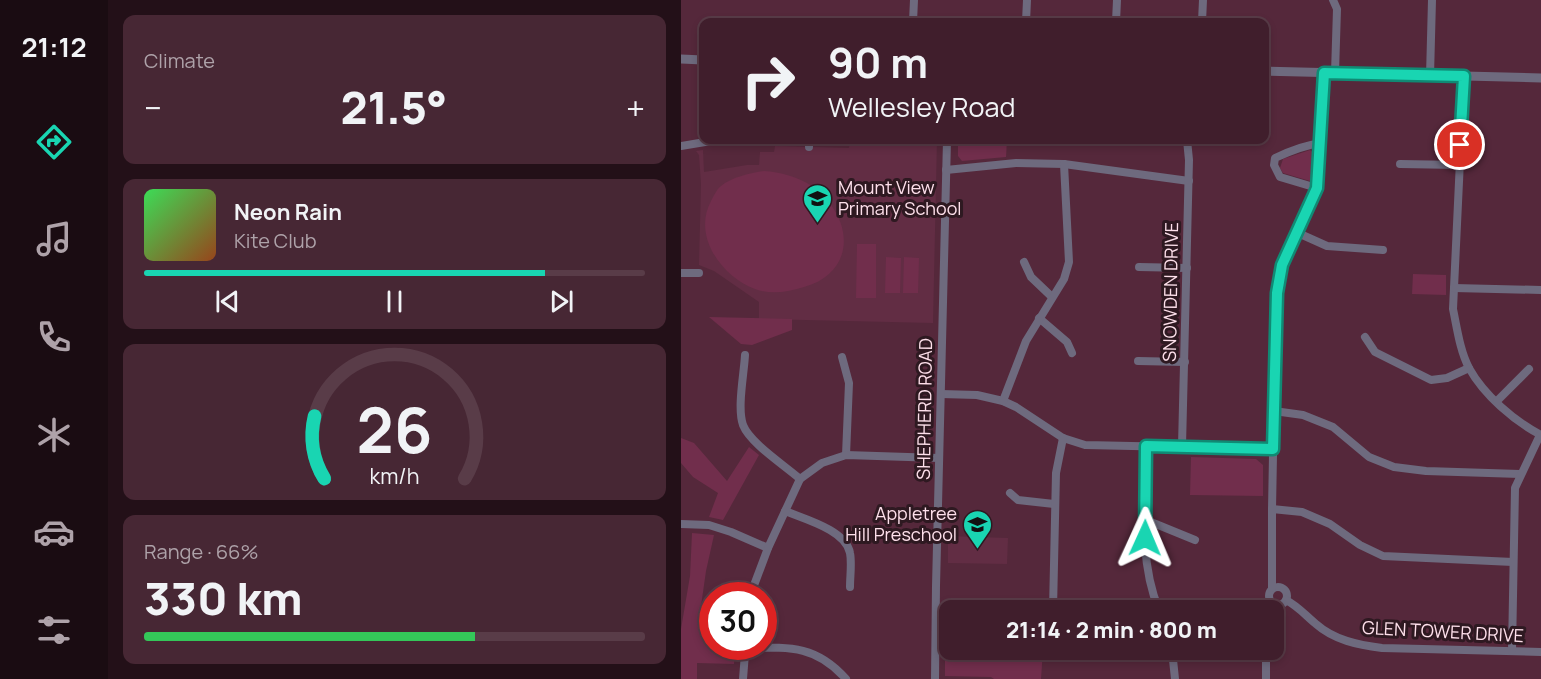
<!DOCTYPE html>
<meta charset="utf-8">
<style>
:root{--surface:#401e2c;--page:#472734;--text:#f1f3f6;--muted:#aea2a9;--line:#593c48;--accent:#19d5b2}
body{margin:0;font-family:Manrope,sans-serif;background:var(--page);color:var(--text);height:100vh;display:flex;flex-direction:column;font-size:22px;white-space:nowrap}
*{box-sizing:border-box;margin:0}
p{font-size:20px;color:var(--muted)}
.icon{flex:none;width:33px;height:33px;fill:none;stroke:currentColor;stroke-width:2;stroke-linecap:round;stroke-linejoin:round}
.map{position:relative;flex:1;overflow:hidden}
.sheet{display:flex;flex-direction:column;gap:15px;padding:15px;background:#231018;width:573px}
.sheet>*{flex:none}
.hud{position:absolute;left:18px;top:18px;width:570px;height:126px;border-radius:12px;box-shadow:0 3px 9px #0003,0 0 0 2px var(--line);background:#401e2c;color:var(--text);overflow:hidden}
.speed{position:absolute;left:18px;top:582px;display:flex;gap:12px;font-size:30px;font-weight:700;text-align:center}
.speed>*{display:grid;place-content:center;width:78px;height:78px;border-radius:50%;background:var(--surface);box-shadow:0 3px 9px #0003,0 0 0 2px var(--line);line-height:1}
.speed .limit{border:9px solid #d22;background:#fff;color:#111}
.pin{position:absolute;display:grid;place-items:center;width:51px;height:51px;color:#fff;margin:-26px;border:3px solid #fff;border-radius:50%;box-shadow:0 2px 6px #0007}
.me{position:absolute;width:66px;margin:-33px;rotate:1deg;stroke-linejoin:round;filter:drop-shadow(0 0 4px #0008)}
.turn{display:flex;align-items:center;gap:21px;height:126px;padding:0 30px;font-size:27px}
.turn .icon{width:78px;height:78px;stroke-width:2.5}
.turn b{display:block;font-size:42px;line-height:51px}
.big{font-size:45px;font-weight:800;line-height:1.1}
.sheet .widget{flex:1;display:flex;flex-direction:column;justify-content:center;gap:9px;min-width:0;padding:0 21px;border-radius:12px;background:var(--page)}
.sheet .dial{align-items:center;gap:0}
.dial svg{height:156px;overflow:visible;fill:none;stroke:var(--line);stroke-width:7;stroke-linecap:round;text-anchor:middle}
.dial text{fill:var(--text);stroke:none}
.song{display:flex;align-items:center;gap:18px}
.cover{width:72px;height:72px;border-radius:9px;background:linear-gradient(135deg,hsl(130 70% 55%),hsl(20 70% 35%))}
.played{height:6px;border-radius:3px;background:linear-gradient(90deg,var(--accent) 80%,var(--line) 80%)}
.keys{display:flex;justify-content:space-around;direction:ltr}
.heat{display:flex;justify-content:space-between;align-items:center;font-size:33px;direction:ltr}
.charge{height:9px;border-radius:4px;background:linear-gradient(90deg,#34c759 66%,var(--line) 0)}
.trip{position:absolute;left:258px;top:600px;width:345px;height:60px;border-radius:12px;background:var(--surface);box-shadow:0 3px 9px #0003,0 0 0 2px var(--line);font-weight:800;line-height:60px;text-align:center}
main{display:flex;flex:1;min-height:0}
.menu{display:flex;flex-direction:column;width:108px;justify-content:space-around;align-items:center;background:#1a0c12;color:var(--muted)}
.menu .icon{width:42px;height:42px}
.menu .active{color:var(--accent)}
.menu b{font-size:27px;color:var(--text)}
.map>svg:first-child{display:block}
.built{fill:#622d44}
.green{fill:#712e4c}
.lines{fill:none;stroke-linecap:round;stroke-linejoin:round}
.minor{stroke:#6e6a7e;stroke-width:8}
.tertiary{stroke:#6e6a7e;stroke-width:9}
.route-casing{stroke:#108a74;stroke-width:15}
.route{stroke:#19d5b2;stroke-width:10}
.labels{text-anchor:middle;stroke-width:6;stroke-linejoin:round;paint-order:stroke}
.poi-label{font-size:18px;fill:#fee0eb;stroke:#2e1921;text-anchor:start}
.street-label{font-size:18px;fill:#fee0eb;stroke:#2e1921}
</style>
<main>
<nav class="menu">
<b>21:12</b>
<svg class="icon active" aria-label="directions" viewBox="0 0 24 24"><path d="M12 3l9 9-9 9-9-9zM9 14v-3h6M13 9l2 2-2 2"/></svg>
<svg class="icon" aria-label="music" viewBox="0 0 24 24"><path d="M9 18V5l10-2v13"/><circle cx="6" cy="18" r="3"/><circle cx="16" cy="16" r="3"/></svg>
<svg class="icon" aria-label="phone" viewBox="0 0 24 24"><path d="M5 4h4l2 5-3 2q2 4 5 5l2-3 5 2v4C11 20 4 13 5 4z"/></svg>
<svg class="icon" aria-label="climate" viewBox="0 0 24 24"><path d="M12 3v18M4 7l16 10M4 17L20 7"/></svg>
<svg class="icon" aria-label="car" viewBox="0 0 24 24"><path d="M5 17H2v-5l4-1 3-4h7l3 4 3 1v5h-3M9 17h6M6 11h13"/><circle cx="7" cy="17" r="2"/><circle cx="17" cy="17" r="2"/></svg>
<svg class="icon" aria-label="filters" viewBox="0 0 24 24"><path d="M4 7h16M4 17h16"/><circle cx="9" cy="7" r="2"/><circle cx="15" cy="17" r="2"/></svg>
</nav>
<section class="sheet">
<div class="widget"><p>Climate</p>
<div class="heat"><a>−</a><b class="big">21.5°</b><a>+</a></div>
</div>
<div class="widget">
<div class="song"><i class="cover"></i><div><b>Neon Rain</b><p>Kite Club</p></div></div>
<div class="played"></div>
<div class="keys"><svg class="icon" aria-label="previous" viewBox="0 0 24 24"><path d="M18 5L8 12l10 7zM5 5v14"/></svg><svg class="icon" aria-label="pause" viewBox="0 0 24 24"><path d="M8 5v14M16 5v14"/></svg><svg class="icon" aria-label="next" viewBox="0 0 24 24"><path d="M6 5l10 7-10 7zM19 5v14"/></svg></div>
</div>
<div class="widget dial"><svg viewBox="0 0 100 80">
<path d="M14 69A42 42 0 1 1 86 69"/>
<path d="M14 69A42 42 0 0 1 9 37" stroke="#19d5b2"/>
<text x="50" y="56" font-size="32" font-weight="700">26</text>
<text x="50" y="72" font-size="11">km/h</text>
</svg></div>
<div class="widget"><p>Range · 66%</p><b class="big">330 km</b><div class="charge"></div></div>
</section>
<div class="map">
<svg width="860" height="679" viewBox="0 0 860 679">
<rect width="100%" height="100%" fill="#55283b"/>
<g class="built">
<path d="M169,140H256L252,323L78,319V302L33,271L18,265L20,184L18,155L15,151L22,150L23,172L66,165H78L79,152H93L94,146L168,148Z"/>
<path d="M267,536L327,538L326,564L267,563Z"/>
</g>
<g class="green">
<path d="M277,140H326L325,157L281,161L277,156Z"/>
<path d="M629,150L636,156L633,176L629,181L602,173L599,168L602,159Z"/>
<path d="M83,171C99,172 117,177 131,186C138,190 144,198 150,205C174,238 164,276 123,287C108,292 89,295 74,289C41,277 11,236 30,201C33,196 35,190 40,186C51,177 69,173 83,171Z"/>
<path d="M176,244H195V298H175Z"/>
<path d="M205,257L220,258L219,293H204Z"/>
<path d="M223,257L238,258L237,293H222Z"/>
<path d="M732,274L765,275V295L731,294Z"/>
<path d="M28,317L111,319V330L71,345L60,344Z"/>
<path d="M0,438L13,443L46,481L68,447L78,455L42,520L28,517L37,493L12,477L0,463Z"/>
<path d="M510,457L575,459L582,465V496L509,495Z"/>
<path d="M11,533L33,535L25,571L17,627L31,629L32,646L54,647L53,664L16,663V679H0V629L9,576Z"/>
<path d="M268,640V650H301V656L267,655Z"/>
<path d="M327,650H362L360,679H313L310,677L264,676V657L311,658Z"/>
</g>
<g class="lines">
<g class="minor">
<path d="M652,0L656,9L654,73"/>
<path d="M232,22L233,0"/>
<path d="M345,22L346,0"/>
<path d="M435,22L436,0"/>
<path d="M521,22L522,0"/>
<path d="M749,76L751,0"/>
<path d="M783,76L772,309C776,328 779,351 788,368C803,395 833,421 860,435"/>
<path d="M0,146L36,140"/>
<path d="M128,147V140"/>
<path d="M719,164L778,165"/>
<path d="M265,170L335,163L383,164L508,181"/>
<path d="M636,188L599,177L593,165L594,158C609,151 624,145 640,143"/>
<path d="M617,233L646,246L702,250"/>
<path d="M343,262L350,277L371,297"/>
<path d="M458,267L506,268"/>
<path d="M0,273H18"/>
<path d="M773,288L860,290"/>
<path d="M358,318L386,342L391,353"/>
<path d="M684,337L694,352L750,380L766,378L788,368"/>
<path d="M64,355C63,374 56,408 62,425C69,443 103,465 119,479"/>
<path d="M161,357L168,383L165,455"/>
<path d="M457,361L504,362"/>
<path d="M260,394L296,395L322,401L335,407L382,438L404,445L592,449"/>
<path d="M322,401L345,341L383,279L388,262L383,164"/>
<path d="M816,401L848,369"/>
<path d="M593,411L622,415L652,427L688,457L713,467L745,471L839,474"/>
<path d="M465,445C464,500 457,560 478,610"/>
<path d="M501,446L508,160L506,140"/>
<path d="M329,493L337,500L373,504"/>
<path d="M591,509L621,512L649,524L679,545L702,556L832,562"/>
<path d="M104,511C123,519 165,530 169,553C171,563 169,576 169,587"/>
<path d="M465,520L514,540"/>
<path d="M0,524L28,525L50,532L87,548"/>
<circle cx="597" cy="596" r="9"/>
<path d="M591,588V509L595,293L601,265L636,188L643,73"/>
<path d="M69,596L87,548L119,479L141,463L165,455L258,458"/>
<path d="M605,600C618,607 624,615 635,624C653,640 677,645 701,648L860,652"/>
<path d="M372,610L375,473L382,438"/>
<path d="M69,648C110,647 136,646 165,679"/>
<path d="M491,650L494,679"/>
<path d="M831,651L834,488L859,435"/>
<path d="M62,679L64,653L68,651V646"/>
<path d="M254,679L255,586L266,140"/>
<path d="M585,679V650"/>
</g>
<g class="tertiary">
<path d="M0,59L22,60"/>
<path d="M584,71L860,78"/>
</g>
</g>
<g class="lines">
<defs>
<path id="route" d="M464,538L465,446L592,449L596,293L601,265L636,188L643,73L783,76L779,145"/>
</defs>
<use href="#route" class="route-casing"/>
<use href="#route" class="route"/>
</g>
<defs>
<symbol id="school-pin" viewBox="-11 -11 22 30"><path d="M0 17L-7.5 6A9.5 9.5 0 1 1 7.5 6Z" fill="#19d5b2" stroke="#2e1921"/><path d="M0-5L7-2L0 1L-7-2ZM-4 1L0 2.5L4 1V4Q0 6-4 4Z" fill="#111"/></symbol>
</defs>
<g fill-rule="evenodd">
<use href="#school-pin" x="120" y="182" width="33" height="45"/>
<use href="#school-pin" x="280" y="508" width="33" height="45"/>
</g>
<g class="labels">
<g class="poi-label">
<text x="157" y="194">Mount View<tspan x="157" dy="21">Primary School</tspan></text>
<text x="276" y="520" text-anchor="end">Appletree<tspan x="276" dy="21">Hill Preschool</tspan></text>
</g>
<g class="street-label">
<text transform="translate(490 292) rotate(-89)" y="6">SNOWDEN DRIVE</text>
<text transform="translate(244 409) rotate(-89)" y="6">SHEPHERD ROAD</text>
<text transform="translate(762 632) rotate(3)" y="6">GLEN TOWER DRIVE</text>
</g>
</g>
</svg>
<div class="speed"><div class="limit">30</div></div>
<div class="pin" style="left:779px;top:145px;background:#d93025"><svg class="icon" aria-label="arrive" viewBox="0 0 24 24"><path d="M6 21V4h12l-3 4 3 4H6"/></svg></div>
<svg class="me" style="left:464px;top:538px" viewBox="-20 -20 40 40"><path d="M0-17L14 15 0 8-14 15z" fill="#19d5b2" stroke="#fff" stroke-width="4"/></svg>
<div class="trip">21:14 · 2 min · 800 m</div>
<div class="hud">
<div class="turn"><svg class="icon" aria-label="right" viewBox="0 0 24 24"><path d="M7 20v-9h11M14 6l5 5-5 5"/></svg><div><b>90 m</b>Wellesley Road</div></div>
</div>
</div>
</main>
